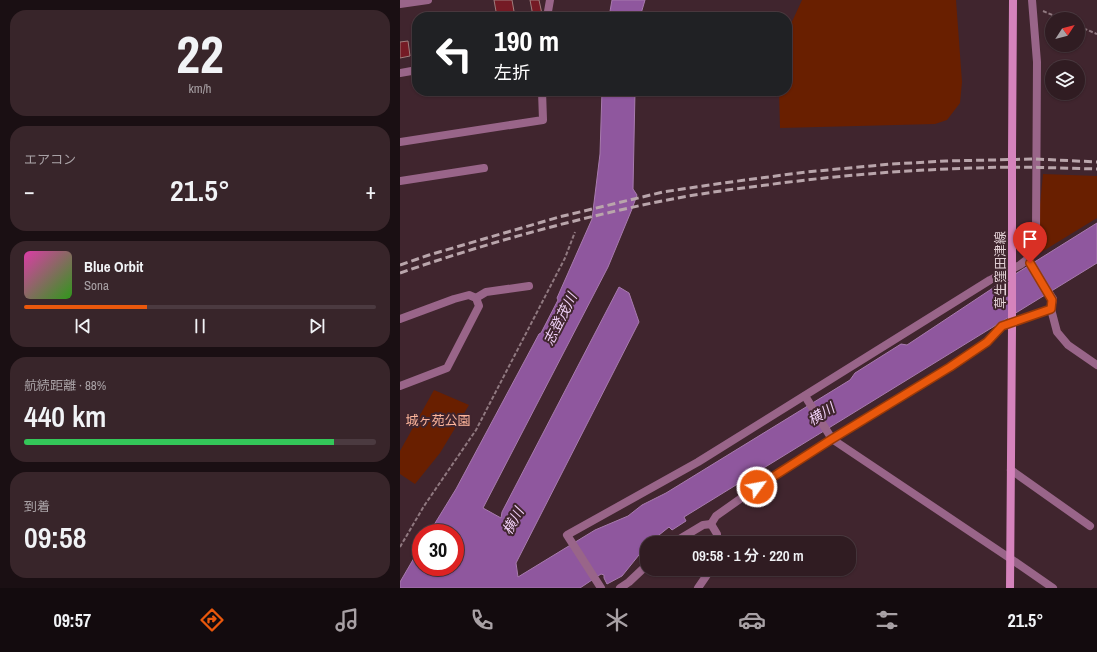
<!DOCTYPE html>
<html lang="ja">
<meta charset="utf-8">
<style>
:root{--surface:#301c22;--page:#38252a;--text:#f1f3f6;--muted:#a8a1a5;--line:#4b3a40;--accent:#ea580c}
body{margin:0;font-family:"Archivo Narrow","Noto Sans JP",sans-serif;background:var(--page);color:var(--text);height:100vh;display:flex;flex-direction:column;font-size:15px;white-space:nowrap}
*{box-sizing:border-box;margin:0}
p{font-size:13px;color:var(--muted)}
.icon{flex:none;width:22px;height:22px;fill:none;stroke:currentColor;stroke-width:2;stroke-linecap:round;stroke-linejoin:round}
.map{position:relative;flex:1;overflow:hidden}
.details{display:flex;flex-direction:column;gap:10px;padding:10px;background:#1a0f13;width:400px}
.details>*{flex:none}
.banner{position:absolute;left:12px;top:12px;width:380px;height:84px;border-radius:16px;box-shadow:0 1px 3px #0004,0 0 0 1px var(--line);background:#202124;color:#fff;overflow:hidden}
.needle{width:26px;rotate:54deg}
.controls{position:absolute;left:645px;top:12px;display:grid;gap:8px}
.controls a{display:grid;place-items:center;width:40px;height:40px;border-radius:50%;background:var(--surface);box-shadow:0 1px 3px #0004,0 0 0 1px var(--line);font-size:20px}
.speed{position:absolute;left:12px;top:524px;display:flex;gap:8px;font-size:20px;font-weight:700;text-align:center}
.speed>*{display:grid;place-content:center;width:52px;height:52px;border-radius:50%;background:var(--surface);box-shadow:0 1px 3px #0004,0 0 0 1px var(--line);line-height:1}
.speed .limit{border:6px solid #d22;background:#fff;color:#111}
.pin{position:absolute;display:grid;place-items:center;width:34px;height:34px;color:#fff;margin:-41px -17px;border-radius:50% 50% 50% 0;rotate:-45deg;box-shadow:0 0 4px #0007}
.pin .icon{rotate:45deg}
.me{position:absolute;width:44px;margin:-22px;rotate:58deg;stroke-linejoin:round;filter:drop-shadow(0 0 3px #0008)}
.turn{display:flex;align-items:center;gap:14px;height:84px;padding:0 16px;font-size:18px}
.turn .icon{width:52px;height:52px;stroke-width:2.5}
.turn b{display:block;font-size:28px;line-height:34px}
.big{font-size:30px;font-weight:600;line-height:1.1}
.details .tile{flex:1;display:flex;flex-direction:column;justify-content:center;gap:6px;min-width:0;padding:0 14px;border-radius:16px;background:var(--page)}
.details .dial{align-items:center;gap:0}
.dial b{font-size:52px;line-height:1}
.song{display:flex;align-items:center;gap:12px}
.cover{width:48px;height:48px;border-radius:6px;background:linear-gradient(135deg,hsl(320 70% 55%),hsl(110 70% 35%))}
.played{height:4px;border-radius:2px;background:linear-gradient(90deg,var(--accent) 35%,var(--line) 35%)}
.keys{display:flex;justify-content:space-around;direction:ltr}
.heat{display:flex;justify-content:space-between;align-items:center;font-size:22px;direction:ltr}
.charge{height:6px;border-radius:3px;background:linear-gradient(90deg,#34c759 88%,var(--line) 0)}
.trip{position:absolute;left:240px;top:536px;width:216px;height:40px;border-radius:16px;background:var(--surface);box-shadow:0 1px 3px #0004,0 0 0 1px var(--line);font-weight:600;line-height:40px;text-align:center}
.menu{display:flex;height:64px;justify-content:space-around;align-items:center;background:#130b0e;color:var(--muted)}
.menu .icon{width:28px;height:28px}
.menu .on{color:var(--accent)}
.menu b{font-size:18px;color:var(--text)}
main{display:flex;flex:1;min-height:0}
.map>svg:first-child{display:block}
.green{fill:#691f00}
.water{fill:#8f579e;stroke:#a87bae}
.building{fill:#751b25;stroke:#9e7d7c}
.lines{fill:none;stroke-linecap:round;stroke-linejoin:round}
.path{stroke:#907980;stroke-width:2;stroke-dasharray:4 2;stroke-linecap:butt}
.minor{stroke:#996589;stroke-width:8}
.secondary{stroke:#d583bc;stroke-width:8}
.rail{stroke:#b9a5ab;stroke-width:3;stroke-dasharray:8 4;stroke-linecap:butt}
.secondary-bridge{stroke:#d583bc;stroke-width:8}
.route-casing{stroke:#983908;stroke-width:10}
.route{stroke:#ea580c;stroke-width:7}
.labels{text-anchor:middle;stroke-width:4;stroke-linejoin:round;paint-order:stroke}
.street-label{font-size:13px;fill:#e1cfd4;stroke:#40252e}
.park-label{font-size:13px;fill:#fdb59b;stroke:#40252e}
.water-label{font-size:14px;font-style:italic;fill:#f0d1f8;stroke:#40252e}
</style>
<main>
<section class="details">
<div class="tile dial"><b>22</b><p>km/h</p></div>
<div class="tile"><p>エアコン</p>
<div class="heat"><a>−</a><b class="big">21.5°</b><a>+</a></div>
</div>
<div class="tile">
<div class="song"><i class="cover"></i><div><b>Blue Orbit</b><p>Sona</p></div></div>
<div class="played"></div>
<div class="keys"><svg class="icon" aria-label="previous" viewBox="0 0 24 24"><path d="M18 5L8 12l10 7zM5 5v14"/></svg><svg class="icon" aria-label="pause" viewBox="0 0 24 24"><path d="M8 5v14M16 5v14"/></svg><svg class="icon" aria-label="next" viewBox="0 0 24 24"><path d="M6 5l10 7-10 7zM19 5v14"/></svg></div>
</div>
<div class="tile"><p>航続距離 · 88%</p><b class="big">440 km</b><div class="charge"></div></div>
<div class="tile"><p>到着</p><b class="big">09:58</b></div>
</section>
<div class="map">
<svg width="697" height="588" viewBox="0 0 697 588">
<rect width="100%" height="100%" fill="#40252e"/>
<g class="green">
<path d="M402,0H556L562,82L560,103L547,120L535,124L380,128L379,91H387V38L390,26Z"/>
<path d="M643,174L697,176V218L635,256Z"/>
<path d="M34,390L69,405L40,453L15,484L0,474V451Z"/>
</g>
<g class="water">
<path d="M212,0H245L240,17H209Z"/>
<path d="M202,91H235L233,189L237,195L232,209L208,267L83,508L101,518L102,512L219,287L229,293L239,322L116,563L118,577L195,530L228,516L242,505L266,493L450,380L455,373L501,344L507,345L596,286L697,223V263L284,517L286,521L272,530L269,527L249,543H247V545L222,576L207,584L204,578V575L201,574L180,588H0V582L21,546V567H55V533H29L56,489L139,334L141,333L158,300L157,298L192,219L200,154Z"/>
</g>
<g class="building">
<path d="M94,0H112L115,17H97Z"/>
<path d="M130,0H139L142,14L133,16Z"/>
<path d="M8,41L10,56L0,58V42Z"/>
</g>
<g class="lines">
<g class="path">
<path d="M643,11L662,19"/>
<path d="M678,26L697,34"/>
<path d="M0,547L24,506L76,430L165,258L175,232"/>
</g>
<g class="minor">
<path d="M632,0L637,62L636,233L634,250L629,258L630,263L653,299L651,309L657,332L668,345L697,365"/>
<path d="M0,4L28,0"/>
<path d="M147,17L150,0"/>
<path d="M0,73L17,70"/>
<path d="M0,142L143,120L142,91"/>
<path d="M0,181L84,168"/>
<path d="M76,298L86,292L129,286"/>
<path d="M0,319L54,299L69,295L76,298L79,306L47,368L0,386"/>
<path d="M405,396L432,439L611,559L653,588"/>
<path d="M611,470L690,526"/>
<path d="M311,524L316,516L357,487L432,439L550,367L587,342L602,326L651,309"/>
<path d="M273,543L303,525L311,524L317,534V543"/>
<path d="M201,588L167,535L298,462L590,280L620,265L629,258"/>
<path d="M220,588L229,582L247,565"/>
<path d="M298,588L311,569"/>
</g>
<g class="secondary">
<path d="M612,155L613,0"/>
<path d="M612,266V174"/>
<path d="M610,588L612,327"/>
</g>
<g class="rail">
<path d="M0,265L29,255L159,217L263,192L323,183L406,172L492,164L546,161L636,159L697,162"/>
<path d="M0,273C84,244 170,220 257,202C291,195 325,190 359,186C431,176 503,170 576,168C616,166 657,168 697,169"/>
</g>
<g class="secondary-bridge">
<path d="M612,174V155"/>
<path d="M612,327V266"/>
</g>
</g>
<g class="lines">
<defs>
<path id="route" d="M357,487L432,439L550,367L587,342L602,326L651,309L652,300L630,263"/>
</defs>
<use href="#route" class="route-casing"/>
<use href="#route" class="route"/>
</g>
<g class="labels">
<g class="street-label">
<text transform="translate(600 270) rotate(-90)" y="5">草生窪田津線</text>
</g>
<g class="park-label">
<text x="38" y="425">城ヶ苑公園</text>
</g>
<g class="water-label">
<text transform="translate(160 319) rotate(-63)" y="5">志登茂川</text>
<text transform="translate(421 414) rotate(-32)" y="5">横川</text>
<text transform="translate(113 521) rotate(-61)" y="5">横川</text>
</g>
</g>
</svg>
<div class="controls">
<a><svg class="needle" viewBox="-14 -14 28 28"><path d="M0-13l5 13h-10z" fill="#e53935"/><path d="M0 13l5-13h-10z" fill="#a8a1a5"/></svg></a>
<a><svg class="icon" aria-label="layers" viewBox="0 0 24 24"><path d="M12 4l9 5-9 5-9-5zM3 14l9 5 9-5"/></svg></a>
</div>
<div class="speed"><div class="limit">30</div></div>
<div class="pin" style="left:630px;top:263px;background:#d93025"><svg class="icon" aria-label="arrive" viewBox="0 0 24 24"><path d="M6 21V4h12l-3 4 3 4H6"/></svg></div>
<svg class="me" style="left:357px;top:487px" viewBox="-20 -20 40 40"><circle r="17" fill="#ea580c" stroke="#fff" stroke-width="3"/><path d="M0-11L8 9 0 5-8 9z" fill="#fff"/></svg>
<div class="trip">09:58 · 1 分 · 220 m</div>
<div class="banner">
<div class="turn"><svg class="icon" aria-label="left" viewBox="0 0 24 24"><path d="M17 20v-9H6M10 6l-5 5 5 5"/></svg><div><b>190 m</b>左折</div></div>
</div>
</div>
</main>
<nav class="menu">
<b>09:57</b>
<svg class="icon on" aria-label="directions" viewBox="0 0 24 24"><path d="M12 3l9 9-9 9-9-9zM9 14v-3h6M13 9l2 2-2 2"/></svg>
<svg class="icon" aria-label="music" viewBox="0 0 24 24"><path d="M9 18V5l10-2v13"/><circle cx="6" cy="18" r="3"/><circle cx="16" cy="16" r="3"/></svg>
<svg class="icon" aria-label="phone" viewBox="0 0 24 24"><path d="M5 4h4l2 5-3 2q2 4 5 5l2-3 5 2v4C11 20 4 13 5 4z"/></svg>
<svg class="icon" aria-label="climate" viewBox="0 0 24 24"><path d="M12 3v18M4 7l16 10M4 17L20 7"/></svg>
<svg class="icon" aria-label="car" viewBox="0 0 24 24"><path d="M5 17H2v-5l4-1 3-4h7l3 4 3 1v5h-3M9 17h6M6 11h13"/><circle cx="7" cy="17" r="2"/><circle cx="17" cy="17" r="2"/></svg>
<svg class="icon" aria-label="filters" viewBox="0 0 24 24"><path d="M4 7h16M4 17h16"/><circle cx="9" cy="7" r="2"/><circle cx="15" cy="17" r="2"/></svg>
<b>21.5°</b>
</nav>
